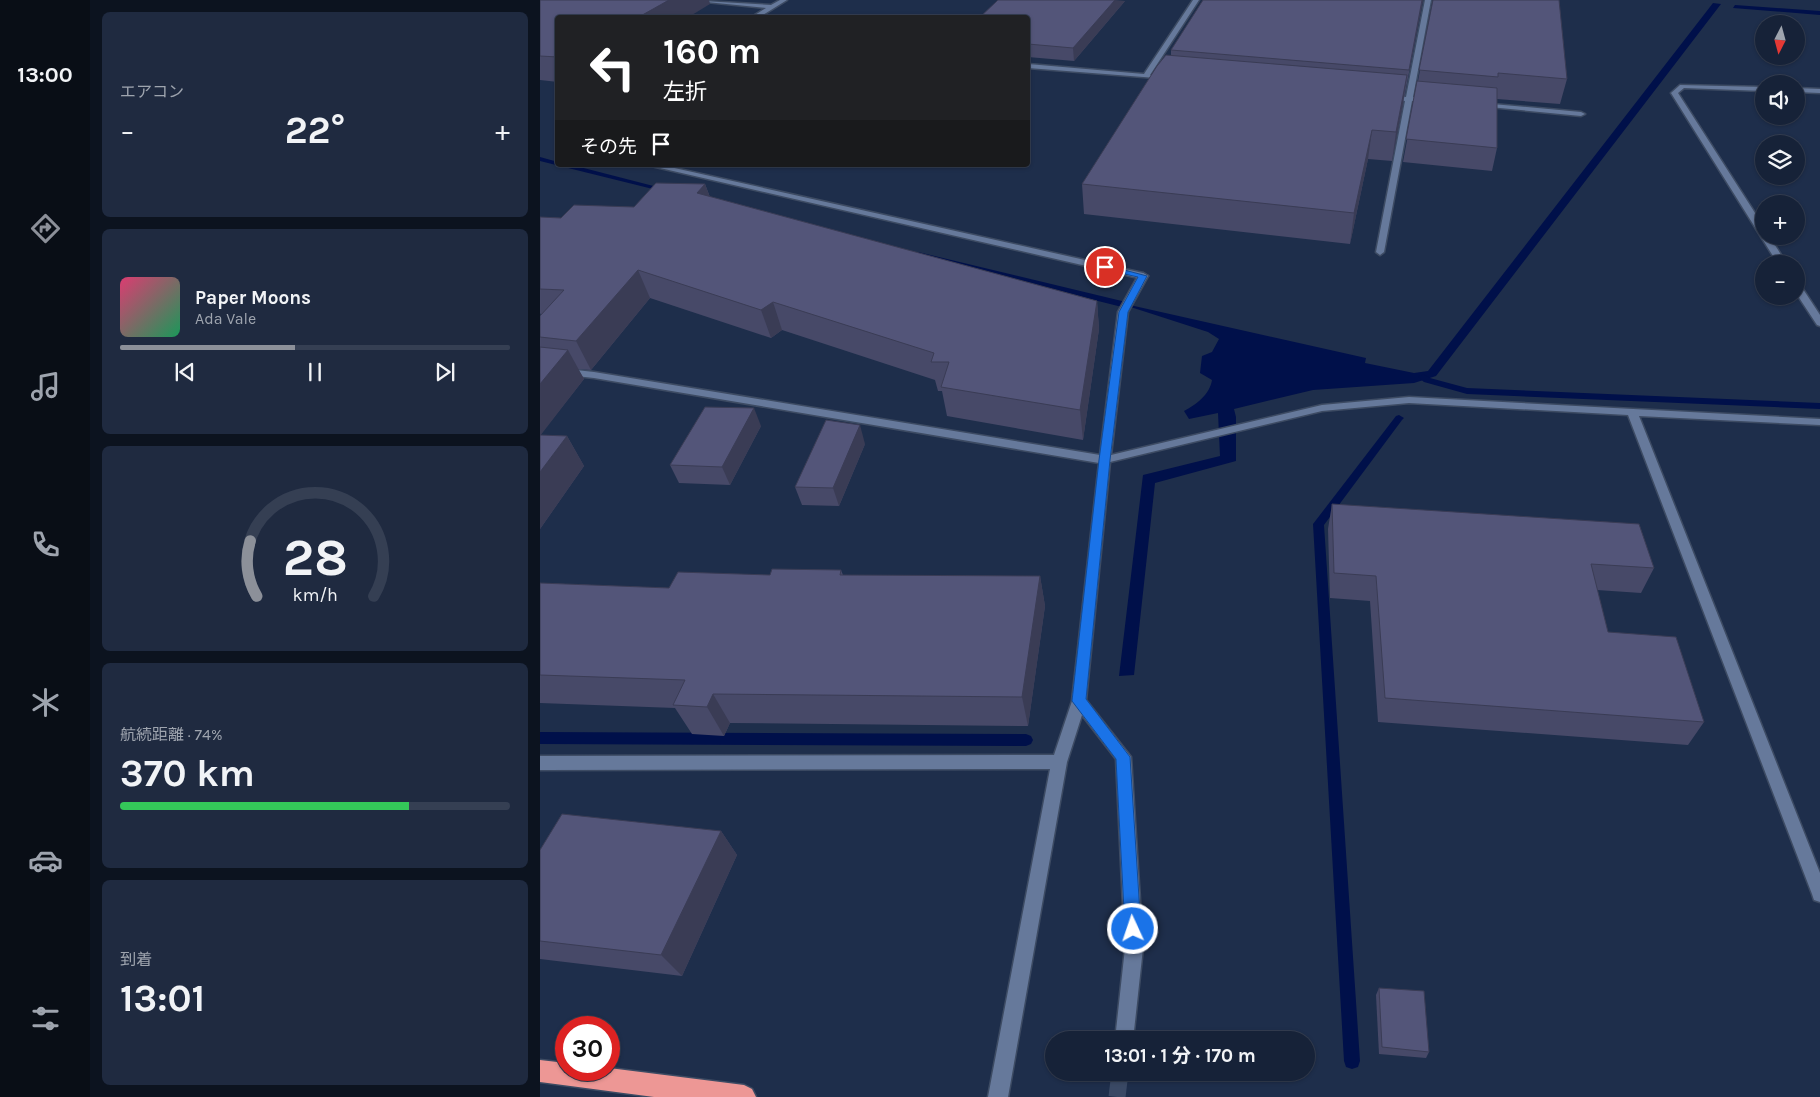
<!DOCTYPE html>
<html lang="ja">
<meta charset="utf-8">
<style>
:root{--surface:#162238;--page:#1f2a40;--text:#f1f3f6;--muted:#9ea4ae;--line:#353f53;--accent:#8c9099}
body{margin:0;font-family:Karla,"Noto Sans JP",sans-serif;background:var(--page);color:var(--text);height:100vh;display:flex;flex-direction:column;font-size:19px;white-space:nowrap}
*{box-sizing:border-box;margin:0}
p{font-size:16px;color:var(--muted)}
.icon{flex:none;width:28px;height:28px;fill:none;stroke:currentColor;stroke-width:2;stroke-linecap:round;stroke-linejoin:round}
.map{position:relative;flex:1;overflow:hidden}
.side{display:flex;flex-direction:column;gap:12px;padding:12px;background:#0c131f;width:450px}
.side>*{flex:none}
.guide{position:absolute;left:15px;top:15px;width:475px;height:152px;border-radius:5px;box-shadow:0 1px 4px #0004,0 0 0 1px var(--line);background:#202124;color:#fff;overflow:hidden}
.needle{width:32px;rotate:186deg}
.controls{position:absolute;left:1215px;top:15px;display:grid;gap:10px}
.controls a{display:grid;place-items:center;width:50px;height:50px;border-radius:50%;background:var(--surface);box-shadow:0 1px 4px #0004,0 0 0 1px var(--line);font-size:25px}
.speed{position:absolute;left:15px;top:1016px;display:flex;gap:10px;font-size:25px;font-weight:700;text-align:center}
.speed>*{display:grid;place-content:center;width:65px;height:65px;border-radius:50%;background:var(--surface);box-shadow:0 1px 4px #0004,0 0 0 1px var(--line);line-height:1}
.speed .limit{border:8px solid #d22;background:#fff;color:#111}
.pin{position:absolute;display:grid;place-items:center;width:42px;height:42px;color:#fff;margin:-21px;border:2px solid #fff;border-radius:50%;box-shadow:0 1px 5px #0007}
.me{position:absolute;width:55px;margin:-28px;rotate:357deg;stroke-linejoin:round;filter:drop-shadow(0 0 4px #0008)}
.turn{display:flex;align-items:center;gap:18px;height:105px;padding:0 25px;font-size:22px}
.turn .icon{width:65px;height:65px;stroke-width:2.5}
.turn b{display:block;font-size:35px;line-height:42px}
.then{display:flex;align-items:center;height:48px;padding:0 25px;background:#0003;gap:10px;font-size:19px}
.big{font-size:38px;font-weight:700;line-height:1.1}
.side .widget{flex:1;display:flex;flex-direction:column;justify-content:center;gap:8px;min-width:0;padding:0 18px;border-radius:8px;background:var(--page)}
.side .dial{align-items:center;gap:0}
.dial svg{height:130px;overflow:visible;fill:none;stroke:var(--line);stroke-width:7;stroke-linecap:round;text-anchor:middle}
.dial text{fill:var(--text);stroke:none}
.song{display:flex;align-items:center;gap:15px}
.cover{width:60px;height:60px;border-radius:8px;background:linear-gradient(135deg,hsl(340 70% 55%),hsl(150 70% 35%))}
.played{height:5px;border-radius:2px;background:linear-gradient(90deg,var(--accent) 45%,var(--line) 45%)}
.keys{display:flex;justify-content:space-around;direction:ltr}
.heat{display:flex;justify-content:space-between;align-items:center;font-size:28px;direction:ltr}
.charge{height:8px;border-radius:4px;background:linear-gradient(90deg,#34c759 74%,var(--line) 0)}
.trip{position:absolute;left:505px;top:1031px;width:270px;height:50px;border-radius:25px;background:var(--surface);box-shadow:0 1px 4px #0004,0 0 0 1px var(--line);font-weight:700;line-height:50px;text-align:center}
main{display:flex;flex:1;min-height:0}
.menu{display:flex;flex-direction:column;width:90px;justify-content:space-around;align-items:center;background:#090e16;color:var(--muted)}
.menu .icon{width:35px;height:35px}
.menu .on{color:var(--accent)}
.menu b{font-size:22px;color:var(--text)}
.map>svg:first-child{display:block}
.water{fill:#00104a}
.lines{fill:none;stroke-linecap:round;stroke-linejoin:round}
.stream{fill:#00104a;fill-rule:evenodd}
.street-tunnel{stroke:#3a4965;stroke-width:17;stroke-dasharray:17 9;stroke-linecap:butt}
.lane-casing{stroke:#3d4b63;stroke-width:3}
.street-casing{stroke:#3d4b63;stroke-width:3}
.highway-casing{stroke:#3d4b63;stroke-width:3}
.lane{fill:#66799b;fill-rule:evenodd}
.street{fill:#66799b;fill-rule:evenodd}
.highway{fill:#ed9795;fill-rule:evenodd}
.wall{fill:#474968}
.shaded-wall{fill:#3a3c55}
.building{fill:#535579;stroke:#3a3c55}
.route{fill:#1a73e8;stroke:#114b97}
</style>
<main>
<nav class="menu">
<b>13:00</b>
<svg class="icon on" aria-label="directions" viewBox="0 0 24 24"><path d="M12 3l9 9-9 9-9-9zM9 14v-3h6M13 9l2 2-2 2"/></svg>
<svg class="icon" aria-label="music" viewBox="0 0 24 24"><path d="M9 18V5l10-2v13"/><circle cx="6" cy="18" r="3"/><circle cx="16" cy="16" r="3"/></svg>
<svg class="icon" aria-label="phone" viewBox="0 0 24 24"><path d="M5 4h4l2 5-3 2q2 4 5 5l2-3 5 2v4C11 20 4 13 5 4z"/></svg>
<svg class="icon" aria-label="climate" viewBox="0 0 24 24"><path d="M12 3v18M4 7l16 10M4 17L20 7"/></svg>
<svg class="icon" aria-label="car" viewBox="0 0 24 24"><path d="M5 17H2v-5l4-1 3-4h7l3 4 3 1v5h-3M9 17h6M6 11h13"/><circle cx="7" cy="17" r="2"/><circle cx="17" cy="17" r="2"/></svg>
<svg class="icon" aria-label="filters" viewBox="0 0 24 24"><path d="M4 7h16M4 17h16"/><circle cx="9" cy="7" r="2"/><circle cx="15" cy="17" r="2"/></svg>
</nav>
<section class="side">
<div class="widget"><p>エアコン</p>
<div class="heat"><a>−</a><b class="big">22°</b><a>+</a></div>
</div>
<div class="widget">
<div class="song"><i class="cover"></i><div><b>Paper Moons</b><p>Ada Vale</p></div></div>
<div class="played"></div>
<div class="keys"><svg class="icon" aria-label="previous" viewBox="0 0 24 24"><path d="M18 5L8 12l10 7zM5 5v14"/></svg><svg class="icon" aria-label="pause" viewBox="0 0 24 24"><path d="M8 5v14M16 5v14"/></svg><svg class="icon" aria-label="next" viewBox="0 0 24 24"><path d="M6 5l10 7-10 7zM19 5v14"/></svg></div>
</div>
<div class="widget dial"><svg viewBox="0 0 100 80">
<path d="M14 69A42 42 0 1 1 86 69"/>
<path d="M14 69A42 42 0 0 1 10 35" stroke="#8c9099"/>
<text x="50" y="56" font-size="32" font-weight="700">28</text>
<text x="50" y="72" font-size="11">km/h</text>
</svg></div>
<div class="widget"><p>航続距離 · 74%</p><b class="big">370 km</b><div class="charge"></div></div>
<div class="widget"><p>到着</p><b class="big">13:01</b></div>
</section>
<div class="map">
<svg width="1280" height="1097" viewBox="0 0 1280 1097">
<rect width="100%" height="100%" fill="#1e2e4b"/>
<path class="water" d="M1173,3L1181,4L896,376L874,383L773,390L694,409L696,417V461L615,483L594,675L579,676L603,475L680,456L678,413L649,419L644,411C656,405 670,394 672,380L660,373L662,356L672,352L679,339L668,332L572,301L826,358L825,363L874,373L888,371Z"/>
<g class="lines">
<g class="stream">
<path d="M1195,5L1280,11V15L1193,8Z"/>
<path d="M0,157L18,162V165H32L129,190L125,192L16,165L0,161Z"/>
<path d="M378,252L586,302L590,305L586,308L378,256Z"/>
<path d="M883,374L890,378L927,388L1280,403V409L927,394L884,382L878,377Z"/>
<path d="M859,415L864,418L862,420L784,525L820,1061L818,1067L812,1069L806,1067L804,1061L773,524L856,416Z"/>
<path d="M0,732L486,734L491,736L493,740L491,744L486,746L0,744Z"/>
</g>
<path class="street-tunnel" d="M577,1097L580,1072"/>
<defs>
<g id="lane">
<path d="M146,0L231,5L240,0H247L218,18H210L226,8Z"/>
<path d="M653,0H659L610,75L629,77V79L488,68V64L604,74Z"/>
<path d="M885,0H891L873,97L894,101L891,103L872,101L844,252L840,255L836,252L865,101L843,97L846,95L866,97Z"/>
<path d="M941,103L1041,112L1045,114L1041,116L939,106V104Z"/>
<path d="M107,165H121L603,273L608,276L603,279Z"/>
</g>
<g id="street">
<path d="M1140,85L1224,87V91L1144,88L1138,93L1224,227V236H1229L1247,264H1238L1131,93Z"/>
<path d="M1256,88L1280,89V93L1256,92Z"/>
<path d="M603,273L608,276L588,312L571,455L782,405L869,397L1280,419V425L1099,416L1280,873V902L1274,900L1272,894L1088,415L869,403L782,411L570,462L546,700L591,757L603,948L593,1040H575L585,948L576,759L542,715L527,762L468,1097H448L510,769L0,770V756L514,755L532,701L559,463L54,378L0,372V366L54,372L560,455L578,312L598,276Z"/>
<path d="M1256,282L1259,283L1280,315V326L1277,325L1256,293Z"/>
</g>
<path id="highway" d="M0,1060L26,1063V1070L69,1068L204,1085L212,1089L216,1097H114L0,1082Z"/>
</defs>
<use href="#lane" class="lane-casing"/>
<use href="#street" class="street-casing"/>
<use href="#highway" class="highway-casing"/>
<use href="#lane" class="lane"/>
<use href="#street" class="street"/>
<use href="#highway" class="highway"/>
</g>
<g class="wall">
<path d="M0,0L170,4L18,18V82L0,80Z"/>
<path d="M883,0L852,161L828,159L810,244L544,214L542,184L631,56V50Z"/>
<path d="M893,0L1027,79L1020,104L957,99V148L952,171L863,162Z"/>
<path d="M585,1L534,61L488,57V18Z"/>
<path d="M165,184L170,197L557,301L559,329L543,440L407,416L402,391H398L395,380L242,330L231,338L110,298L51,370L38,369L44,379L0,435L27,436L44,466L0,529V316L1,315L0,313V217L21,218L94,207Z"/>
<path d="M221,426L190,485L139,483L130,465Z"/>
<path d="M325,444L299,506L262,505L255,487Z"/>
<path d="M792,504L1114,568L1101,593L1057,590L1068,632L1164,722L1148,745L838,722L830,601L790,598L788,529Z"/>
<path d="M301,570L303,575L500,576L505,606L488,726L190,723L184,736L152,734L135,708L0,703V583L129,588L230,575Z"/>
<path d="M181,831L197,855L142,976L0,959V850Z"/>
<path d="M839,988L889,1052L886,1058L839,1054L836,995Z"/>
</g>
<g class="shaded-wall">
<path d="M129,0H169L170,4L147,18H97Z"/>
<path d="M575,0L585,1L534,61L533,48Z"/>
<path d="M882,0H883L864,95L869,70Z"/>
<path d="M867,75L863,103L852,161L856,132Z"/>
<path d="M832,130L828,159L810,244L814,213Z"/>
<path d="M165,184L175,211L157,193Z"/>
<path d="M98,270L110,298L51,370L36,341Z"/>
<path d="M557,301L559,329L543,440L540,410Z"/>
<path d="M233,302L242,330L231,338L221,310Z"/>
<path d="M28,350L44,379L0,436V384Z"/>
<path d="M214,408L221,426L190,485L182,467Z"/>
<path d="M320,425L325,444L299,506L293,488Z"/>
<path d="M27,436L44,466L0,529V472Z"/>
<path d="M500,576L505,606L488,726L482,697Z"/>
<path d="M173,694L190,723L184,736L167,707Z"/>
<path d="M181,831L197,855L142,976L121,955Z"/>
</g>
<g class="building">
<path d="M0,0H129L97,18H18V57L0,56Z"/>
<path d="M458,0H575L533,48L488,44V18H439Z"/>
<path d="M663,0H882L869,70L631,50Z"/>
<path d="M893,0H1019L1027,79L958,73V77L879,70Z"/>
<path d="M626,55L867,75L856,132L832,130L814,213L542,184L617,66Z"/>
<path d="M877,81L957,88V148L866,139Z"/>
<path d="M116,183L165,184L157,193L557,301L540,410L401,387L409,362H391L394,353L233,302L221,310L98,270L36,341L0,337V316L24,290L0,289V217L21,218L34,205L94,207Z"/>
<path d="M0,347L28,350L0,384Z"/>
<path d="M165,407L214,408L182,467L130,465Z"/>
<path d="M286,420L320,425L293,488L255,487Z"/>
<path d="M0,435L27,436L0,472Z"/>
<path d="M792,504L1099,524L1114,568L1051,564L1068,632L1136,637L1164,722L845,698L836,576L794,573Z"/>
<path d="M232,569L301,570L300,575L500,576L482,697L173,694L167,707L133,705L145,680L0,675V583L129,588L138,572L230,575Z"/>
<path d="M22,814L181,831L121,955L0,941V850Z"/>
<path d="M839,988L884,991L889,1052L842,1047Z"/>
</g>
<path class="route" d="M565,265L607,276L588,312L570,460L546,699L590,757L601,929L598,934L593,937L587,934L585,929L576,759L532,701L559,460L579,312L598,277L562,269L561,267Z"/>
</svg>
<div class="controls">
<a><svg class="needle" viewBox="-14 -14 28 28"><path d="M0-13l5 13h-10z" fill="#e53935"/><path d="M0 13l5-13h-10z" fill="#9ea4ae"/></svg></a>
<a><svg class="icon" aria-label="sound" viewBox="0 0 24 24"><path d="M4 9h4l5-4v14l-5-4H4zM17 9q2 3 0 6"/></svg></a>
<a><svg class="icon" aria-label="layers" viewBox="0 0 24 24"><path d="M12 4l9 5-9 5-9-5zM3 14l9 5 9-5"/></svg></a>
<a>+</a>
<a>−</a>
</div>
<div class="speed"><div class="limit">30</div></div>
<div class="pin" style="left:565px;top:267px;background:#d93025"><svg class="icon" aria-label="arrive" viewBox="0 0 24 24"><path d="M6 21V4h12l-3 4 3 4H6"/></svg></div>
<svg class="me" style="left:593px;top:929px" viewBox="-20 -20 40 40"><circle r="17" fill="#1a73e8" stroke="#fff" stroke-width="3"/><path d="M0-11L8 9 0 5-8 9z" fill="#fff"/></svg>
<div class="trip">13:01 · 1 分 · 170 m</div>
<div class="guide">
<div class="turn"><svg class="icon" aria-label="left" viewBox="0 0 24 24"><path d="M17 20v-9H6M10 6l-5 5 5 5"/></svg><div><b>160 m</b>左折</div></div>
<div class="then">その先<svg class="icon" aria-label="arrive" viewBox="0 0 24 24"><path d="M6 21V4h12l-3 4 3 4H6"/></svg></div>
</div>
</div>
</main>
